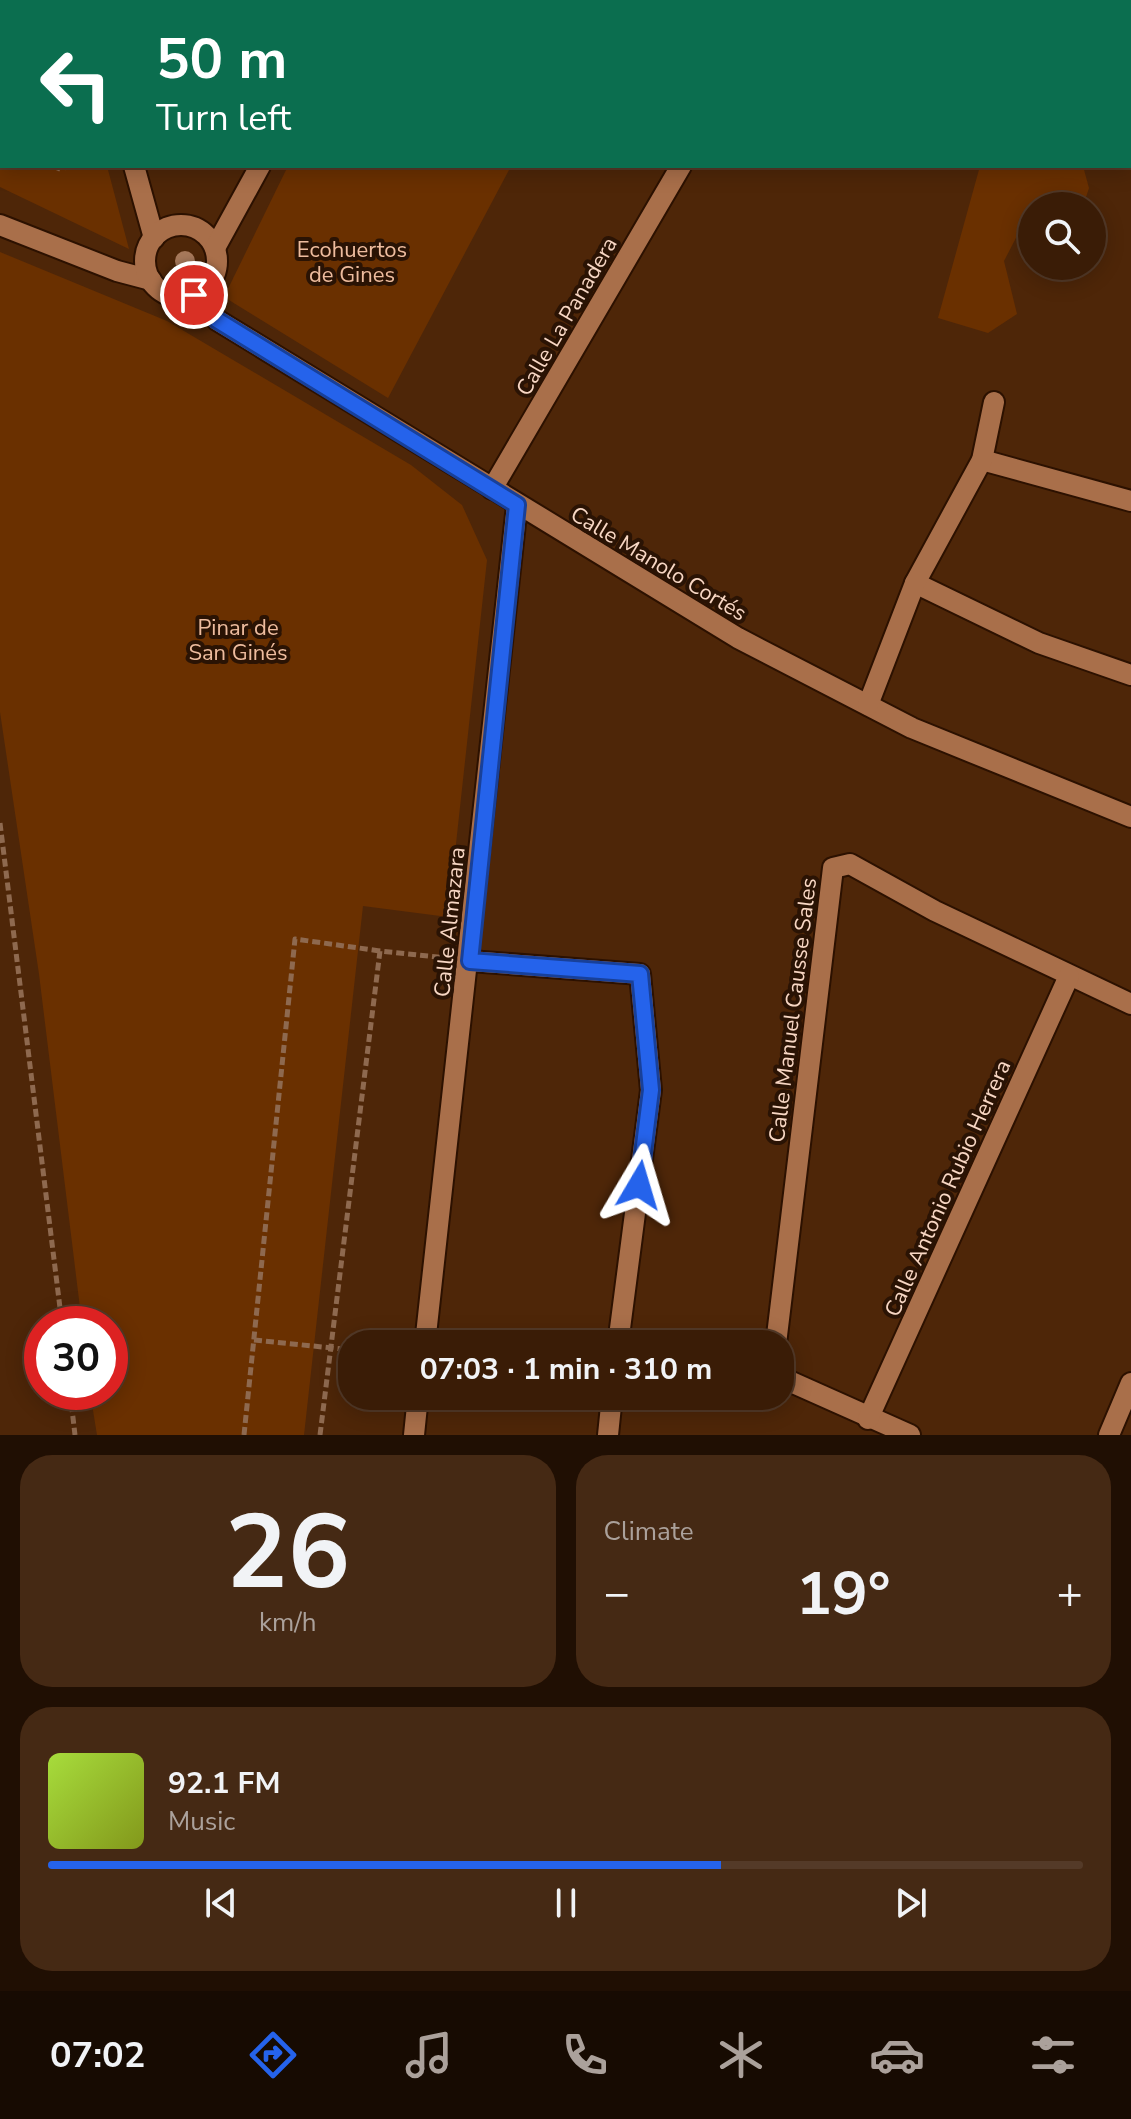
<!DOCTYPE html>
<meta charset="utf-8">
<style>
:root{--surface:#3a1c06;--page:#452914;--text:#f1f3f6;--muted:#aba19b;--line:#543a28;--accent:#2563eb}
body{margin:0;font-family:"Nunito Sans",sans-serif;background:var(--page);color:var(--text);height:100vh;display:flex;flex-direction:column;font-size:30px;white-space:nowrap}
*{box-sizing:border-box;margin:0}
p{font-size:26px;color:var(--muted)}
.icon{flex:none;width:44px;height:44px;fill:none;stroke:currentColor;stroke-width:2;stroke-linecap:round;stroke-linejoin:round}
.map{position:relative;height:1435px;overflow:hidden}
.side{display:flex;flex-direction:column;gap:20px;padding:20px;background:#200f03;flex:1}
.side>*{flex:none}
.top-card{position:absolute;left:0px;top:0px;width:1132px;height:168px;box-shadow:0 4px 20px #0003,0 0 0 2px var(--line);background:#0b6e4f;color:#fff;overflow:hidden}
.controls{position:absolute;left:1018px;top:192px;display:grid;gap:16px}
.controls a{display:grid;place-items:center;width:88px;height:88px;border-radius:50%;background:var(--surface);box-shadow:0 4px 20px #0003,0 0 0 2px var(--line);font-size:40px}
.speed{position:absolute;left:24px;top:1306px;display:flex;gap:16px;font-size:40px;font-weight:700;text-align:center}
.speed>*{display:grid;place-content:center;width:104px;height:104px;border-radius:50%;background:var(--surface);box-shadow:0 4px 20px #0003,0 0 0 2px var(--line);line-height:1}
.speed .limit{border:12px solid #d22;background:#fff;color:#111}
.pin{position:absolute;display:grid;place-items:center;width:68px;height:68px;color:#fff;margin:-34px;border:4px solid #fff;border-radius:50%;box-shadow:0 2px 8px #0007}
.me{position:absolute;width:88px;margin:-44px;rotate:7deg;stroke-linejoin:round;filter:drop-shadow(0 0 6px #0008)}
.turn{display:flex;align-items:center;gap:28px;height:168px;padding:0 24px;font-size:36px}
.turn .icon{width:104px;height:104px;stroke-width:2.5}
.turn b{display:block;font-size:56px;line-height:68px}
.big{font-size:60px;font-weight:700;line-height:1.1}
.side .widget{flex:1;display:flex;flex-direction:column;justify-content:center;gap:12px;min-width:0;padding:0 28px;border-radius:32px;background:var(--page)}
.side .dial{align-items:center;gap:0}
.dial b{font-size:104px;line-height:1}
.song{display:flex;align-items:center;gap:24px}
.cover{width:96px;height:96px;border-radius:12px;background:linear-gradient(135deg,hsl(80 70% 55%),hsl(70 70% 35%))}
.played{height:8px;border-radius:4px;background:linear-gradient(90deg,var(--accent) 65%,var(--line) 65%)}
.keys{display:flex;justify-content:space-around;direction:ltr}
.heat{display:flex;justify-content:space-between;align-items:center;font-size:44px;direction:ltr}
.side .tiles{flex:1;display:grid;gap:20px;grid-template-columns:1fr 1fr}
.widget:last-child{grid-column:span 2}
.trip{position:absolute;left:338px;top:1330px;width:456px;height:80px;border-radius:32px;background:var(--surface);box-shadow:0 4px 20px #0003,0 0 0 2px var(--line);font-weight:700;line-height:80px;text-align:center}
.tabs{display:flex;height:128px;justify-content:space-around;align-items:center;background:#170b02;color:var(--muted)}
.tabs .icon{width:56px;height:56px}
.tabs .current{color:var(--accent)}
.tabs b{font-size:36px;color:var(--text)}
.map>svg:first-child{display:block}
.green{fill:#6a3000}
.building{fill:#a33c6f;stroke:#ca87a3;stroke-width:2}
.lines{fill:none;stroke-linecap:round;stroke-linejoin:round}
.minor-casing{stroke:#2c1100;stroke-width:24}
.path{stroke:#8e694f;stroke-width:5;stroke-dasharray:8 4;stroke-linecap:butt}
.minor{stroke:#a96f4a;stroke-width:20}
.tree{fill:#a6785a}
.route-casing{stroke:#184099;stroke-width:20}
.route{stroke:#2563eb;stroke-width:14}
.labels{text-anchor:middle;stroke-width:8;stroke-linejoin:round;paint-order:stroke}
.park-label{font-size:22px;fill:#eebc9e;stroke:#2a1304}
.street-label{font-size:22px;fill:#f8d7c4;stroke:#2a1304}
</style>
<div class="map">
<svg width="1131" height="1435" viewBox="0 0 1131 1435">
<rect width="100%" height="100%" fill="#4e2608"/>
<g class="green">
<path d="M0,0L63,2H2V166H107L129,249L0,187Z"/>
<path d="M369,0H502L506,2H368Z"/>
<path d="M902,0H1060L1063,2H900Z"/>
<path d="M288,166H511L388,398L224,297Z"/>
<path d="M980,166H1083L1089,188L1083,206H1032V227L1020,230L1004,261L1017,314L988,333L938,318Z"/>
<path d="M0,252L167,321L411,465L462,505L487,560L448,917L363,906L304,1435H97L90,1392H110V1324H82L39,974L0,712Z"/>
</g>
<path class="building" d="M1110,0H1131V29L1130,2Z"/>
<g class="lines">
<defs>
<g id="minor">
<path d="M87,0L88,2"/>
<path d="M536,0L540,2"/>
<path d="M343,2L344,0"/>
<path d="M777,2L778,0"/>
<path d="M134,166L154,238"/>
<path d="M0,225L117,271L151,280"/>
<circle cx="181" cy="261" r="36"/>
<path d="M215,248L260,166"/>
<path d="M194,295L217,320L738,638L912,728L1131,817"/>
<path d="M982,460L1131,501"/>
<path d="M492,489L681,166"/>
<path d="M915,583L1039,643L1131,675"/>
<path d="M868,705L915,583L982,460L994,402"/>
<path d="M470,961L640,974L651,1090L618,1344"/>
<path d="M425,1344L517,505"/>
<path d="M776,1344L833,868L850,864L935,911L1131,1004"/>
<path d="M780,1377L910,1435"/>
<path d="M868,1419L1069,976"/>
<path d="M414,1435L418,1396"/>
<path d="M608,1435L612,1396"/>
<path d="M1109,1435L1131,1383"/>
</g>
</defs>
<use href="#minor" class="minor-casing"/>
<g class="path">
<path d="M25,0L26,2"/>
<path d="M1022,0L1029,2"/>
<path d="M1043,2L1044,0"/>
<path d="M0,78L2,77"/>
<path d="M0,135L2,136"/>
<path d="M53,166L62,170L66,166"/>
<path d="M0,823L62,1324"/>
<path d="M254,1340L352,1350"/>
<path d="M70,1392L75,1435"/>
<path d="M244,1435L295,939L380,951"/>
<path d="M320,1435L380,951L447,958"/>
</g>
<use href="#minor" class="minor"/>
</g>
<circle class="tree" cx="185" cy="261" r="10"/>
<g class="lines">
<defs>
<path id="route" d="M194,295L217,320L517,505L470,961L640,974L651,1090L639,1185"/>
</defs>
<use href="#route" class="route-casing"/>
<use href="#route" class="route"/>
</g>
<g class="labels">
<g class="park-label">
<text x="352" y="257">Ecohuertos<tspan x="352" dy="25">de Gines</tspan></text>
<text x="238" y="635">Pinar de<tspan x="238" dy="25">San Ginés</tspan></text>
</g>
<g class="street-label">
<text transform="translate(566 316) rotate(-60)" y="8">Calle La Panadera</text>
<text transform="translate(659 563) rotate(31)" y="8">Calle Manolo Cortés</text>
<text transform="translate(449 922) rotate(-84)" y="8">Calle Almazara</text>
<text transform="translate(792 1010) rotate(-83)" y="8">Calle Manuel Causse Sales</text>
<text transform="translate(947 1188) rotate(-66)" y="8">Calle Antonio Rubio Herrera</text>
</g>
</g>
</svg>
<div class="controls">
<a><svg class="icon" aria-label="search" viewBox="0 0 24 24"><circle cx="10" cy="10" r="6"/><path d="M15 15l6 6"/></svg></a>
</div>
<div class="speed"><div class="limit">30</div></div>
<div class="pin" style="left:194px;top:295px;background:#d93025"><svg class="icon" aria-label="arrive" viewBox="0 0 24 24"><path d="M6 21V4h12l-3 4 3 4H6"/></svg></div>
<svg class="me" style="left:639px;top:1185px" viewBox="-20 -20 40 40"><path d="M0-17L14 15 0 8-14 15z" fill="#2563eb" stroke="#fff" stroke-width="4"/></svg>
<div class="trip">07:03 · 1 min · 310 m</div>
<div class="top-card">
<div class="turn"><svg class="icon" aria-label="left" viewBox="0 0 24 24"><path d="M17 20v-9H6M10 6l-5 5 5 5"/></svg><div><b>50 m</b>Turn left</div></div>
</div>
</div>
<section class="side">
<div class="tiles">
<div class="widget dial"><b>26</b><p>km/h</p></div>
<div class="widget"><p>Climate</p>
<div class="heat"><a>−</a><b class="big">19°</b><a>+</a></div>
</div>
<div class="widget">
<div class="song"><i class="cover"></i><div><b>92.1 FM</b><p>Music</p></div></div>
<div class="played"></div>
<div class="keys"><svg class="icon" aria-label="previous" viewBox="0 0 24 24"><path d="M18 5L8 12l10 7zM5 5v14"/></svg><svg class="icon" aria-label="pause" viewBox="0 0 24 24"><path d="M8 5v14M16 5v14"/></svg><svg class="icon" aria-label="next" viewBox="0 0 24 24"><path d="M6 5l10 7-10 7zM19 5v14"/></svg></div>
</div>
</div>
</section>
<nav class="tabs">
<b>07:02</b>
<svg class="icon current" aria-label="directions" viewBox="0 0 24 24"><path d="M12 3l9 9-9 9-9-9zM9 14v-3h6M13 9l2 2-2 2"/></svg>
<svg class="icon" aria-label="music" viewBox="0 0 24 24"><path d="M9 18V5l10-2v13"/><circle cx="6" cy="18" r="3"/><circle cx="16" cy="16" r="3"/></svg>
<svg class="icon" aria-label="phone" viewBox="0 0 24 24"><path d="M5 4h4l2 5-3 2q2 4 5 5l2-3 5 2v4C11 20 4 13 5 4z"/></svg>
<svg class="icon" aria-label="climate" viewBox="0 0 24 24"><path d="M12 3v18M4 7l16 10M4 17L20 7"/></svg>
<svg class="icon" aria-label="car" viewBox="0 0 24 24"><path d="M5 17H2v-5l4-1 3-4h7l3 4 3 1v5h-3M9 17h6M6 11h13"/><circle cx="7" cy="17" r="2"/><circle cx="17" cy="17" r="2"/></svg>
<svg class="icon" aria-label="filters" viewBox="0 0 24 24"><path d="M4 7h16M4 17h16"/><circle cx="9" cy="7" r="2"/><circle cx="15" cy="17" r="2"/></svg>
</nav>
